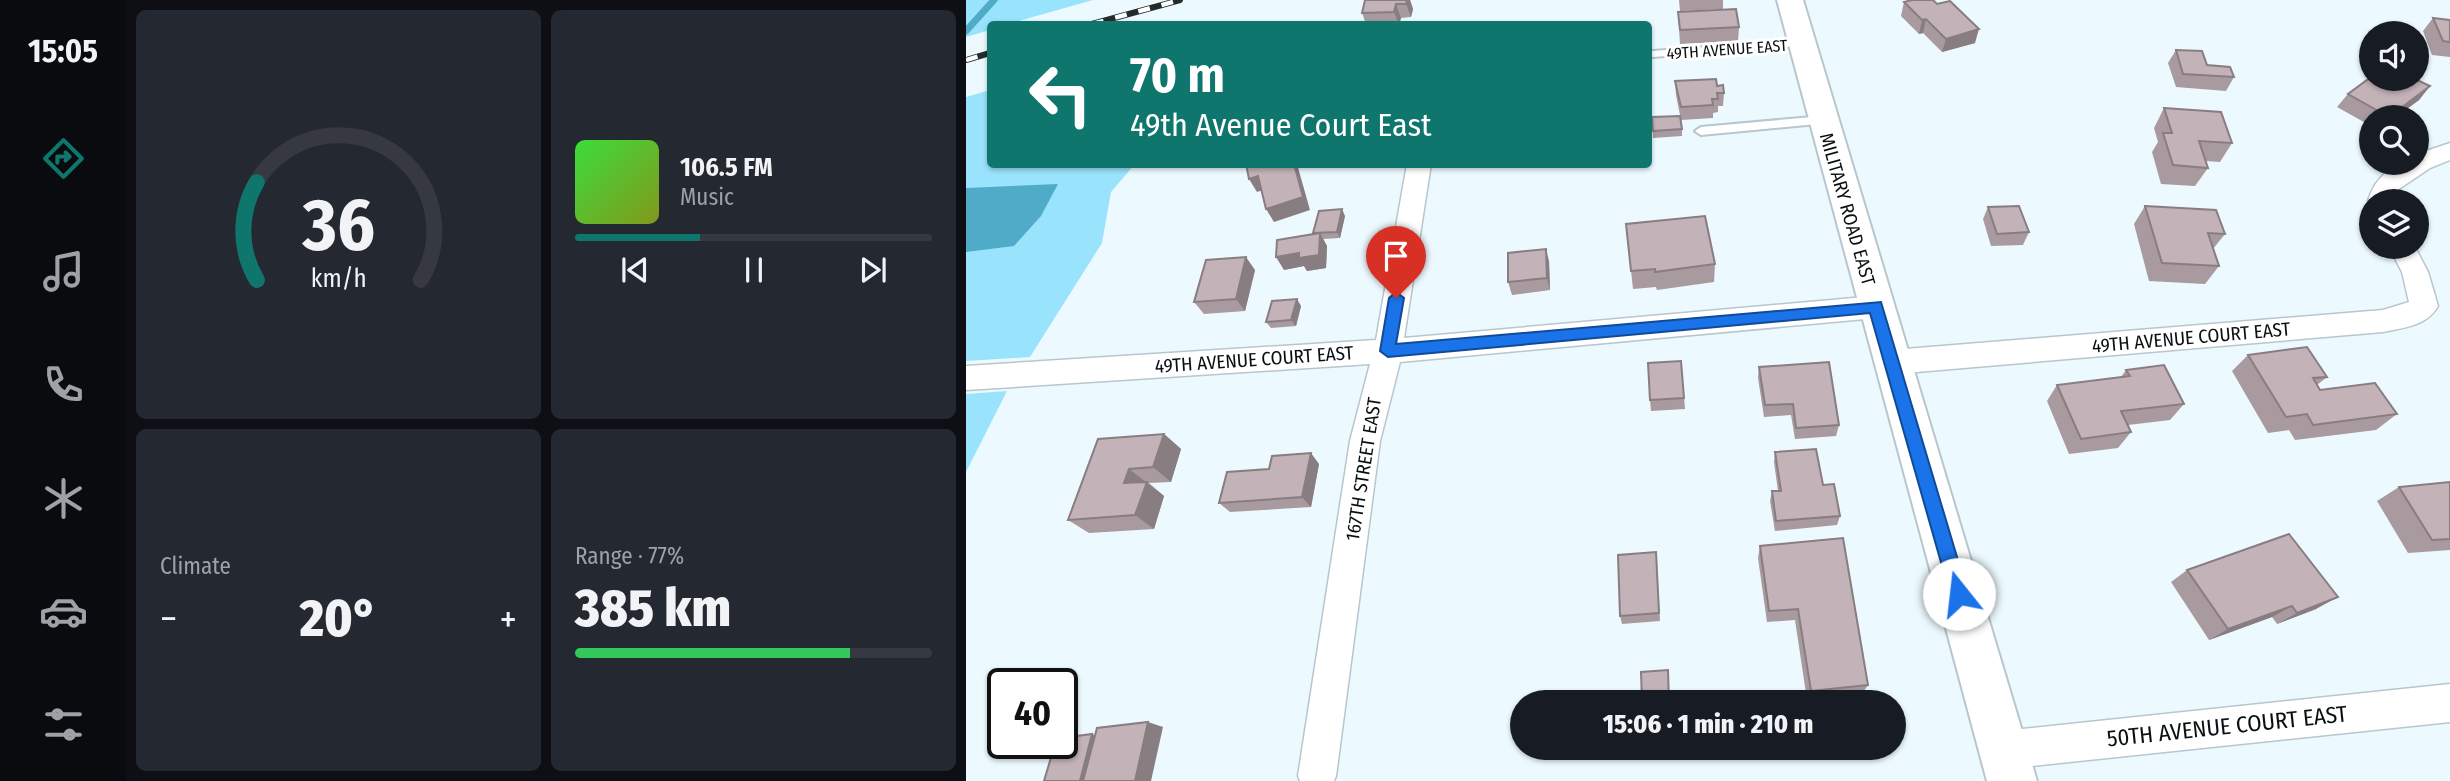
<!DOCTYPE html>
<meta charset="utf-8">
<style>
:root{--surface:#171b24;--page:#242831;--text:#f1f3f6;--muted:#9ea1a6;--line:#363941;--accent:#0f766e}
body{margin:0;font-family:"Fira Sans Condensed",sans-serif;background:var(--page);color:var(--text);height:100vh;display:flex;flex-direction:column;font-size:26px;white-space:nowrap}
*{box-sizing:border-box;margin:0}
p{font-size:23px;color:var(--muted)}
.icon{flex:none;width:38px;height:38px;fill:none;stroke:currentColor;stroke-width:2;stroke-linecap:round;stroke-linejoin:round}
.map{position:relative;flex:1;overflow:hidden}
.side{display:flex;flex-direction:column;gap:10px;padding:10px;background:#0d0f14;width:840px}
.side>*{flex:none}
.top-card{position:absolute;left:21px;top:21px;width:665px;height:147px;border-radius:7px;box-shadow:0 2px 5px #0004;background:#0f766e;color:#fff;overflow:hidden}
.fabs{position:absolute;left:1393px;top:21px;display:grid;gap:14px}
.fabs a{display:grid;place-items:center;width:70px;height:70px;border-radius:50%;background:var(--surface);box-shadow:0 2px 5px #0004;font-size:35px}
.speed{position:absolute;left:21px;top:668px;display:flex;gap:14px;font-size:35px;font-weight:700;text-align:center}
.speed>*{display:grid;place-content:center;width:91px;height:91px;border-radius:50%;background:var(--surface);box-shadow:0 2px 5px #0004;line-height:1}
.speed .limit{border:4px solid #111;border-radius:10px;background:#fff;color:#111}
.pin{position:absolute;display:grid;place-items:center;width:60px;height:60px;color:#fff;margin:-72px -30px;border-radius:50% 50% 50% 0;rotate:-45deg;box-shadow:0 0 7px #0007}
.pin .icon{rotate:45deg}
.me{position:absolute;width:77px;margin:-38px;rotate:344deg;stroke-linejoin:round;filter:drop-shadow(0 0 5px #0008)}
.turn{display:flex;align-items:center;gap:24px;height:147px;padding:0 28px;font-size:32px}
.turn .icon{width:91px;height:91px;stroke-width:2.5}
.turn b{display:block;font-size:49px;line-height:60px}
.big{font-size:52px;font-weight:800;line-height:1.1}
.side .tile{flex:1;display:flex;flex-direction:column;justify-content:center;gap:10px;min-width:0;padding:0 24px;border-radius:10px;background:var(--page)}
.side .dial{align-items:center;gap:0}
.dial svg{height:182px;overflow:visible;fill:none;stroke:var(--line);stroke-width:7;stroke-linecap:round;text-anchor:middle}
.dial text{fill:var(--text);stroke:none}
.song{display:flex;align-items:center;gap:21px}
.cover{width:84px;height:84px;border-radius:10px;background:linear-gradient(135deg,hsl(120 70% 55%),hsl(70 70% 35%))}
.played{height:7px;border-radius:4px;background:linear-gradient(90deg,var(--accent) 35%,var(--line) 35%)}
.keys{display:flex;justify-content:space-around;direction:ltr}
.heat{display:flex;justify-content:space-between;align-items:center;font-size:38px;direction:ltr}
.charge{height:10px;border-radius:5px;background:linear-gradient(90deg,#34c759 77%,var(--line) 0)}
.side .tiles{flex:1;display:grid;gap:10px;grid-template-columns:repeat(2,1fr)}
.trip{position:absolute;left:544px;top:690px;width:396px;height:70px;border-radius:35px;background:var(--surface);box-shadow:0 2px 5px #0004;font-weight:800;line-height:70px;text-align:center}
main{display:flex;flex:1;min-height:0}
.tabs{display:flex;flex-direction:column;width:126px;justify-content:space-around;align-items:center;background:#090b0e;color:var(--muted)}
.tabs .icon{width:49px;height:49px}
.tabs .on{color:var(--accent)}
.tabs b{font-size:32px;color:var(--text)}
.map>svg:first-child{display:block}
.green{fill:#9ae3fd}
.water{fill:#50abc9}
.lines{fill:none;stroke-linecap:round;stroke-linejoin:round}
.stream{stroke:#50abc9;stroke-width:7}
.lane-casing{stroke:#b7c7cd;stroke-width:4}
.street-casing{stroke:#b7c7cd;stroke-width:3}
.secondary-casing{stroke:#b7c7cd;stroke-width:4}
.lane{fill:#fff;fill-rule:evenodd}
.street{fill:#fff;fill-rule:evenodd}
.secondary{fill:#fff;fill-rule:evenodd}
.rail-casing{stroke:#242b2d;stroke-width:6}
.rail{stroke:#fff;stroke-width:4.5;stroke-dasharray:12;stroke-linecap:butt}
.wall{fill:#a89a9e}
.shaded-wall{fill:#887d81}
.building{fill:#c3b3b8;stroke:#887d81;stroke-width:2}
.route{fill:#1a73e8;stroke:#114b97;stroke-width:2}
.labels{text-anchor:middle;stroke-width:6;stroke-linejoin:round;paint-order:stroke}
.far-street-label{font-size:16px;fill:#0a1012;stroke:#fff}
.street-label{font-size:19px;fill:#0a1012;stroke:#fff}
.near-street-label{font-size:23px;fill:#0a1012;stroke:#fff}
</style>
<main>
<nav class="tabs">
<b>15:05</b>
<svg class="icon on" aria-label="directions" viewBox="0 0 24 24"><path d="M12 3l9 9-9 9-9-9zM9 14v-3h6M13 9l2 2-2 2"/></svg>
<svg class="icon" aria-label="music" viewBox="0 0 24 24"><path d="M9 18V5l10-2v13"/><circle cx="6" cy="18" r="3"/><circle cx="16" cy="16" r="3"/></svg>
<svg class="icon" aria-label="phone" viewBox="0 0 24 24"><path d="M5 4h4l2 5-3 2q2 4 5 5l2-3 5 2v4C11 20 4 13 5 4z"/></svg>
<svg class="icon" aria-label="climate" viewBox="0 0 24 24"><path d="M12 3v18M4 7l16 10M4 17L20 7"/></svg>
<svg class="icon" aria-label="car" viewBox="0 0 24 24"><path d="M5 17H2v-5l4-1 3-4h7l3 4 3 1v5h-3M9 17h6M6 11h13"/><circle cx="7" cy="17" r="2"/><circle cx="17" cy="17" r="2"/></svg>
<svg class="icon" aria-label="filters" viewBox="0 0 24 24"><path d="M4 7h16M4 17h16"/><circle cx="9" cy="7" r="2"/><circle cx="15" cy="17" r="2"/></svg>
</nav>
<section class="side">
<div class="tiles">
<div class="tile dial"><svg viewBox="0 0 100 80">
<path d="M14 69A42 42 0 1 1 86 69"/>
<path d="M14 69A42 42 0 0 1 14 26" stroke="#0f766e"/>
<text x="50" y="56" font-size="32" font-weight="700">36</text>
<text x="50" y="72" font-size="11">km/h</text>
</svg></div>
<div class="tile">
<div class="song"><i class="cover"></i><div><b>106.5 FM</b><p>Music</p></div></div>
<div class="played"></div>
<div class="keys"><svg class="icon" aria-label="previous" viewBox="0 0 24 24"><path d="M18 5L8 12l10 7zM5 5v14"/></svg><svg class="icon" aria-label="pause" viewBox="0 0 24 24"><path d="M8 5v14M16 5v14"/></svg><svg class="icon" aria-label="next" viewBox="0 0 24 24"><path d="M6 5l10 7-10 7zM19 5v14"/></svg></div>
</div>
<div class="tile"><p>Climate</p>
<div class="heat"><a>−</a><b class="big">20°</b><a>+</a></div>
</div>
<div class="tile"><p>Range · 77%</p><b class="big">385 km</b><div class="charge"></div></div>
</div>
</section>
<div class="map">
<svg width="1484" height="781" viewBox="0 0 1484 781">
<rect width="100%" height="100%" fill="#ecf9ff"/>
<g class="green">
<path d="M0,0H127L42,24H24V30L0,37Z"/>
<path d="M24,90V164L168,165L145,192L136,243L64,357L0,361V97Z"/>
<path d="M41,391L0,472V394Z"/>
</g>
<path class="water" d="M92,184L75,216L48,246L0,252V188Z"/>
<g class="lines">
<path class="stream" d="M0,31L28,0"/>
<defs>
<g id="lane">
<path d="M835,40L840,43L839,45L687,57L682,55L683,52L687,51Z"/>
<path d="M857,116L861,117V123L735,135L729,131L735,127Z"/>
</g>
<g id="street">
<path d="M1484,143V160L1464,168L1430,191L1428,201H1405V206L1402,201C1409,177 1426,163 1451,163V154Z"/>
<path d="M441,164H465L438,338L910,296L920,299L924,307L920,315L910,318L434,362L414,441L370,776L368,781H334L332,776L384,441L404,364L0,390V366L410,340Z"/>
<path d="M1423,247H1449L1462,272L1472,306C1461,326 1437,328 1417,332L927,374L917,370L912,362L917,354L927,350L1417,310L1443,302L1436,272Z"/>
<path d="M1484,684V722L1037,769L1024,763L1018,750L1024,737L1037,731Z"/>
</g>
<path id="secondary" d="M811,0H837L1071,781H1021Z"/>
</defs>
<use href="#lane" class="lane-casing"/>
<use href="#street" class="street-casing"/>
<use href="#secondary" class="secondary-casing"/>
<use href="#lane" class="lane"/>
<use href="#street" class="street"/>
<use href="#secondary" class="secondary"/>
<defs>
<g id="rail">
<path d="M126,24L214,0"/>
<path d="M0,60L24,53"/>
</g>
</defs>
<use href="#rail" class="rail-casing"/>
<use href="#rail" class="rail"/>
</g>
<g class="wall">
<path d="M444,0L447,9L445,17L435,18L433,24H400L396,13Z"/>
<path d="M713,0H757V9L714,11Z"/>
<path d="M938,2L1009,43L976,52L957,33L953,34L935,16Z"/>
<path d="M712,12L773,27L772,41L714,44Z"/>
<path d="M1467,18L1484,20V57L1466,55L1457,31Z"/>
<path d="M1210,50L1268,77L1260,91L1210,87L1202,63Z"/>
<path d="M709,81L751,86L758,93L757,106H752V112L747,113V118L715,120L710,95Z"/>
<path d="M1464,86L1453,100L1430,117H1405V126L1371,107L1382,94Z"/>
<path d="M1198,108L1266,143L1254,162L1240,161L1242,168L1229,186L1195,184L1186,152L1192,142L1188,128Z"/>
<path d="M686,117L716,129V136L687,138Z"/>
<path d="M1179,206L1259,234L1247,249L1253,266L1239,284L1183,281L1168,224Z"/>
<path d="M1022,207L1063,232L1057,245L1025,246L1017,219Z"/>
<path d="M379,216L374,238L357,239L361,246L360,268L341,271L338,266L318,270L348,234Z"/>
<path d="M660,224L749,264L748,282L691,290L690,287L667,289Z"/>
<path d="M583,261L584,290L546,295L542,282Z"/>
<path d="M289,270L279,311L238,314L228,302Z"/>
<path d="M335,306L330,326L305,328L300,322Z"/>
<path d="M1282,355L1361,377L1351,385L1354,390L1431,414L1410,430L1329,440L1323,430L1302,433L1266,371Z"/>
<path d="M715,361L719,409L685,411L684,400Z"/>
<path d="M793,367L873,425L870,436L829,439L825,415L798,417L792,378Z"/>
<path d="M1160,370L1218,404L1204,420L1162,425L1165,432L1152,448L1103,454L1081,401L1091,385L1155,377Z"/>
<path d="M198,434L215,449L205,482L183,483L198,496L188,529L123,533L102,520Z"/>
<path d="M809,452L857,485L874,516L871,525L809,531L804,501L806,491H812L808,462Z"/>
<path d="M353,464L345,507L264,512L253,503L303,469Z"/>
<path d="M1484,482V550L1442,553L1411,501L1433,487Z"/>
<path d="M794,546L902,685L896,694L841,700L829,620L801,622L792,558Z"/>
<path d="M691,561L694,621L656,624L654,616Z"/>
<path d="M1221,570L1350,609L1311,624L1306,617L1243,640L1205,582Z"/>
</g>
<g class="shaded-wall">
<path d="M441,0H444L447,9L445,17L440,4Z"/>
<path d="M430,4L435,18L433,24L428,12Z"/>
<path d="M960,19L957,33L953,34L956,20Z"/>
<path d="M1013,29L1009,43L976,52L980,39Z"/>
<path d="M1464,86L1453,100L1430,117H1423Z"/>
<path d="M328,164H331L344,210L308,222L300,209Z"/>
<path d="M292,176L300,189L291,192L283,179Z"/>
<path d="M376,209L379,216L374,238L371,232Z"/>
<path d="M354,233L361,246L360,268L341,271L338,266L318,270L310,257Z"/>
<path d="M580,249L583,261L584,290L581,278Z"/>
<path d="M280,257L289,270L279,311L270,299Z"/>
<path d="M331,299L335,306L330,326L325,320Z"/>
<path d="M198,434L215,449L205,482L187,467Z"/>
<path d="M345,453L353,464L345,507L336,497Z"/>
<path d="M163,469L198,496L188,529L169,515L158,483Z"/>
<path d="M1372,597L1350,609L1311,624L1331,613Z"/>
<path d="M1326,606L1306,617L1243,640L1262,629Z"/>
<path d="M182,722L197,727L185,781H169Z"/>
<path d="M126,734L142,739L132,781H114Z"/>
</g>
<g class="building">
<path d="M399,0H441L440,4H430L428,12L396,13Z"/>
<path d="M946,0H967L971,4L984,1L1013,29L980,39L960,19L956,20L938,2Z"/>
<path d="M770,9L773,27L714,30L712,12Z"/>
<path d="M1467,18L1484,20V42L1477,41Z"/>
<path d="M1210,50L1236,51L1241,65L1264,67L1268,77L1217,74Z"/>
<path d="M1405,77V79H1449L1464,86L1423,117L1382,94Z"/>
<path d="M750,79L751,86L757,85L758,93H751L752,99H746L747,105L715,107L709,81Z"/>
<path d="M1198,108L1255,112L1266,143L1233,141L1242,168L1207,165L1197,133H1206Z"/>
<path d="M714,116L716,129L687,131L686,117Z"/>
<path d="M280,164H328L337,197L300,209L292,176L283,179Z"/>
<path d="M1053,206L1063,232L1031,234L1022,207Z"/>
<path d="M1179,206L1250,210L1259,234L1242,233L1253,266L1196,263Z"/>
<path d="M376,209L371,232L347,233L353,211Z"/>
<path d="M739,216L749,264L689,272V269L665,271L660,224Z"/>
<path d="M354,233L353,255L333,258V253L310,257L311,240Z"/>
<path d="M580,249L581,278L542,282V253Z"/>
<path d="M280,257L270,299L228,302L240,260Z"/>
<path d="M331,299L325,320L300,322L306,301Z"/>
<path d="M1341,347L1361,377L1347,378L1354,390L1409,383L1431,414L1347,425L1341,414L1320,417L1282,355Z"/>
<path d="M715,361L718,398L684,400L682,363Z"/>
<path d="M863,362L873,425L830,428L827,404L799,405L793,367Z"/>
<path d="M1198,365L1218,404L1155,411L1165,432L1115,439L1091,385L1164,376L1160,370Z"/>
<path d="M198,434L187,467L163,469L158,483L181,482L169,515L102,520L132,439Z"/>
<path d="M850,449L857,485L868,484L874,516L810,521L806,491H815L809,452Z"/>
<path d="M345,453L336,497L253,503L261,472L303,469L306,456Z"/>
<path d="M1484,482V539L1466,540L1433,487Z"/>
<path d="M1323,534L1372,597L1331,613L1326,606L1262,629L1221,570Z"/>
<path d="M877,538L902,685L845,691L832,609L803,611L794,546Z"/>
<path d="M690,552L693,613L654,616L652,555Z"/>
<path d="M702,670L703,702H676L675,672Z"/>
<path d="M182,722L169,781H117L131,728Z"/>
<path d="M126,734L114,781H78L89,744H96V738Z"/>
</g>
<path class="route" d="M430,292L438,298L430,344L915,302L1002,594L999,601L993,603L986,601L984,594L904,313L422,357L414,351L423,298Z"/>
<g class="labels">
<g class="far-street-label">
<text transform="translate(761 49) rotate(-4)" y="6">49TH AVENUE EAST</text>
</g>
<g class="street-label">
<text transform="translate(882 209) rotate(74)" y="7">MILITARY ROAD EAST</text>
<text transform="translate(1225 337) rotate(-5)" y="7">49TH AVENUE COURT EAST</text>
<text transform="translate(288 359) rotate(-4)" y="7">49TH AVENUE COURT EAST</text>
<text transform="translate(397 469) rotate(-81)" y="7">167TH STREET EAST</text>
</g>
<g class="near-street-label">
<text transform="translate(1261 726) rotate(-6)" y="8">50TH AVENUE COURT EAST</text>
</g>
</g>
</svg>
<div class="fabs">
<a><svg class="icon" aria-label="sound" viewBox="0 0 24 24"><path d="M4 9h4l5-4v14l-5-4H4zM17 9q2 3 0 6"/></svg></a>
<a><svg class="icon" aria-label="search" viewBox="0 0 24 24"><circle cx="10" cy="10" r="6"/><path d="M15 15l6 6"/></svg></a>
<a><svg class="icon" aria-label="layers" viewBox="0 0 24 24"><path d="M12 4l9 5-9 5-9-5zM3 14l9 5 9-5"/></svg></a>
</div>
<div class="speed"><div class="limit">40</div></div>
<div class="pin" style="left:430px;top:298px;background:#d93025"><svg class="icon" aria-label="arrive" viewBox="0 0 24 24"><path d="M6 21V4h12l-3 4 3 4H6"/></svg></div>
<svg class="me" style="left:993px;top:594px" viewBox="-20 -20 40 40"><circle r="19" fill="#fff"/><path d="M0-13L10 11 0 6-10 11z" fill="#1a73e8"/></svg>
<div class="trip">15:06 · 1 min · 210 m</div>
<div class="top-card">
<div class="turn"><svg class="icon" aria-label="left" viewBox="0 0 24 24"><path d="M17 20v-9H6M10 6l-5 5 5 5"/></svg><div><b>70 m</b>49th Avenue Court East</div></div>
</div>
</div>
</main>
